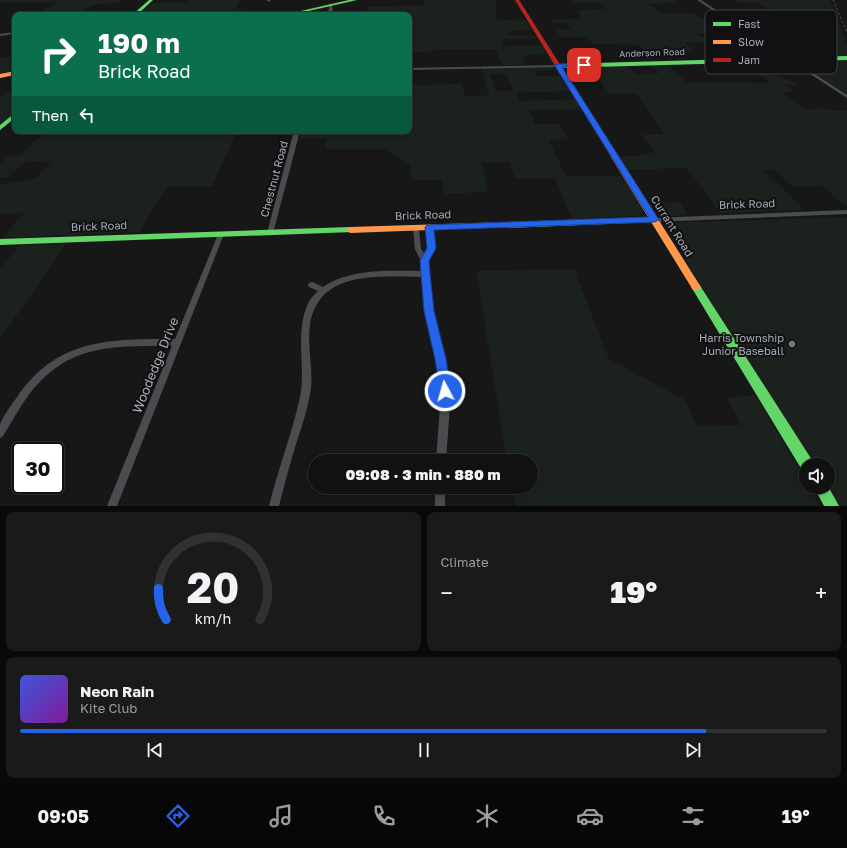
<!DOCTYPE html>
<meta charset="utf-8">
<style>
:root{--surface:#111;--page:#1a1a1a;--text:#f1f3f6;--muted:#9c9d9f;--line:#303131;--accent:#2563eb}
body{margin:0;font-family:"Golos Text",sans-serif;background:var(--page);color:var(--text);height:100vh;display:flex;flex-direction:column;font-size:15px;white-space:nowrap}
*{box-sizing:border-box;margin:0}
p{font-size:13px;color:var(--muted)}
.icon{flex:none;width:22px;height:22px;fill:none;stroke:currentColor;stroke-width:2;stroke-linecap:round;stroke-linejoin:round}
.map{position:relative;height:506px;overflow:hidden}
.side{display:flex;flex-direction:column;gap:6px;padding:6px;background:#090909;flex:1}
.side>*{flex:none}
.guide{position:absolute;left:12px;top:12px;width:400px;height:122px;border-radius:8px;box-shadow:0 2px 6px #0003,0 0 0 1px var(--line);background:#0b6e4f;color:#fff;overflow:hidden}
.controls{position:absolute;left:799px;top:458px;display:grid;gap:8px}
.controls a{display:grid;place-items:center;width:36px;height:36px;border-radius:50%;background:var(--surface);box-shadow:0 2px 6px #0003,0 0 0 1px var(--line);font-size:20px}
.speed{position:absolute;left:12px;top:442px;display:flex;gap:8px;font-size:20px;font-weight:700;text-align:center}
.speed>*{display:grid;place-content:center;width:52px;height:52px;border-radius:50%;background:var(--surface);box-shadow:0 2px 6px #0003,0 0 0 1px var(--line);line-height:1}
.speed .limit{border:2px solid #111;border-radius:6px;background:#fff;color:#111}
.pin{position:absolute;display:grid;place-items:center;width:34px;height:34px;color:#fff;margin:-17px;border-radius:8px;box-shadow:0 2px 6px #0006}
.me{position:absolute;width:44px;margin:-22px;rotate:354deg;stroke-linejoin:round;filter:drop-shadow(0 0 3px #0008)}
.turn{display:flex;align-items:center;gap:14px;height:84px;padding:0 20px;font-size:18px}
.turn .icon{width:52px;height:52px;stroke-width:2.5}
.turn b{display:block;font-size:28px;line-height:34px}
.then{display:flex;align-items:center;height:38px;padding:0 20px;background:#0003;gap:8px;font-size:15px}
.big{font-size:30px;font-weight:800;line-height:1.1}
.side .widget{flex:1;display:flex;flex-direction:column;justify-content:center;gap:6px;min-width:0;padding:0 14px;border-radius:8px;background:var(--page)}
.side .dial{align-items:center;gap:0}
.dial svg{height:104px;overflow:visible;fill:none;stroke:var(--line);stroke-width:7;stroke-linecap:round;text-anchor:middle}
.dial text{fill:var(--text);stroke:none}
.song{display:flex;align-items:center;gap:12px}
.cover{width:48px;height:48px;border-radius:6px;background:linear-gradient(135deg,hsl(230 70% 55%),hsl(290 70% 35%))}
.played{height:4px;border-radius:2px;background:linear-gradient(90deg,var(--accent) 85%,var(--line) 85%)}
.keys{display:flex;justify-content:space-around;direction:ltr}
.heat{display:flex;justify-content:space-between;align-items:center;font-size:22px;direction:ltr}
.side .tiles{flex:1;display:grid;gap:6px;grid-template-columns:1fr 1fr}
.widget:last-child{grid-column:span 2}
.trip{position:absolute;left:308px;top:454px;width:230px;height:40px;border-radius:20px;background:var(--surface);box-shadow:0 2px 6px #0003,0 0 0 1px var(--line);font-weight:800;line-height:40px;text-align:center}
.tabs{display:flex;height:64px;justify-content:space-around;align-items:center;background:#070707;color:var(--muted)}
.tabs .icon{width:28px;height:28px}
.tabs .on{color:var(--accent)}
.tabs b{font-size:18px;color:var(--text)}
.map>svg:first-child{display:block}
.green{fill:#1b211c;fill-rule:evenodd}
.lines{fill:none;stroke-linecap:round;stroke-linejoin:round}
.street{fill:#4b4c50;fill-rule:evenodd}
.fast{fill:#63d668;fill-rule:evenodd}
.slow{fill:#ff974d;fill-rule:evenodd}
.jam{fill:#b3261e;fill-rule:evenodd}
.rail{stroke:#4b4c4f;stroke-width:1;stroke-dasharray:2.5 2;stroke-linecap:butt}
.route{fill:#2563eb;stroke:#184099}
.poi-dot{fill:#757880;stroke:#111113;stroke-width:1.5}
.labels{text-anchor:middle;stroke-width:4;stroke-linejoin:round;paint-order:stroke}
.far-street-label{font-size:9px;fill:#a8adb8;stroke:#111113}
.street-label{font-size:11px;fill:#a8adb8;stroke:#111113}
.poi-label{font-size:11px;fill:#a8adb8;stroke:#111113;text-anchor:end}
.near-street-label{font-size:13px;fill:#a8adb8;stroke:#111113}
.key{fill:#111113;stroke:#3e4045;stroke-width:1}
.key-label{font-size:11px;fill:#a8adb8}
</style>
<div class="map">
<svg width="847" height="506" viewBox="0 0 847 506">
<rect width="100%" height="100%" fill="#171717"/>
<g class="green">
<path d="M0,0H146H123L119,3L95,4L84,10L104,11L99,15H36L57,2L0,3Z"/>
<path d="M189,0H240L236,9L277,14L139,15L153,3L187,2Z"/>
<path d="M424,0H494L498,7L495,13L498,20L525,19L532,30L509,31L511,35H534L537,39H502L504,46L541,45L546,54L524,55L526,60L523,62V65H502L495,49L433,50L428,52L409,53V15H366L367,7L424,5Z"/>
<path d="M570,0H673L677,3L650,4L663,13H693L701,18H723L733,24L714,25L724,33H697L709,42L685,43L693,50L665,51L662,49H642L638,45L593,44L587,37H561L555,30L571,29L566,23H552L550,19H578L580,15L578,10L605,9L598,3H573Z"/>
<path d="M735,0H830L847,44V56L823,57L812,49L778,50L764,40L802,41L805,36L784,26L801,27L804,24L791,17L785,16L758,3H739Z"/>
<path d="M15,53V70L0,73V58L8,57Z"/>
<path d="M847,59V95L795,61Z"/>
<path d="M650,64H667L686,82L771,83L760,74C773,74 785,77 797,85H786L794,91L781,92L806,109L825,108L836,111H847V207L823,186L793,187L773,169L763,170L804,210L720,213L687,168L628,170L619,156H638L654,152L642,135L664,134L636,93L609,94L589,66L627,65L636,74H659Z"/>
<path d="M552,67L556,70L534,71L537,76H560L570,91L517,93L520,101L575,99L580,109L529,110L535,124H560L568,139L549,140L566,176H622L643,209L642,213L637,216L572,219L555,178L515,179L509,162L482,163L488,192L444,194L442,180H411L410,165L385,149H325L327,139H299L302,131H409L410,85L462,84L465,96L489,95L481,68ZM490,74H506L513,91H496Z"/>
<path d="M15,86V113L0,125V98Z"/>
<path d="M46,131H237L212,186L167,187L139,232L2,238L24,213L0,214V185L36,178L52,161L24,162L8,177H0V164L7,157L21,155Z"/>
<path d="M679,202L688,215C669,215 661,221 650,203Z"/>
<path d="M847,217V506H838L828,487V465H812L662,223Z"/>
<path d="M66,244L0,339V269L20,245Z"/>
<path d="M574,269L609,359L685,400L697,426L741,425L727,398L755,395L806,481V487H809L820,506H515L512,487H531V461H507L476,271Z"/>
</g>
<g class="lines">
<g class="street">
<path d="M266,0H270L271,1L269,2Z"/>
<path d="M697,0H701L847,95V98Z"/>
<path d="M329,4H331L333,9L331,15H327L329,9Z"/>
<path d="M15,32V34L0,36V34Z"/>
<path d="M559,65V67H558L409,70V68Z"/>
<path d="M294,131H300L273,233L270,235L267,233Z"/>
<path d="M847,210V214L654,222L651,220L654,218Z"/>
<path d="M428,225H432L433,227L434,248L429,261L433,311L448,377L450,405L446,461H436L440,405V377L425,311L423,277C380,277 319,269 310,325C307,346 313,367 311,388C308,408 302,426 296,444C290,465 284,485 279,506H269C278,469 292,434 300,397C306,367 295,335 307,306C309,300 314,295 318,291L309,287L308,285L309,283L312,282L323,287C352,268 389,271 422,271L421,261L415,249L413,228L416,226L419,228L421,249L425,254L428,248L427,227Z"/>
<path d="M219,232H223L224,234L117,506H107L172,346C118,346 73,343 35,387C22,402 13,420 3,436L0,438C0,434 0,429 0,425C1,419 13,403 17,397C57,338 111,339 175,339Z"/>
<rect x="435" y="487" width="10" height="19"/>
</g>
<g class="fast">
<path d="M149,0H153L137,15H132Z"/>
<path d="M349,0H357L291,15H283Z"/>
<path d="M847,56V60L558,68L555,66L558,64Z"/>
<path d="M15,113V118L0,130V125Z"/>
<path d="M654,217L658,220L657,222L507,228L503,225L507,222Z"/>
<path d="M350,227L354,230L353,232L0,245V239Z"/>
<path d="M696,283L699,284L812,460L814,465H806V471L802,470L693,290L691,287L693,284Z"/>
<path d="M828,486L839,506H824L814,487Z"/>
</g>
<g class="slow">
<path d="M15,71V75L0,78V74Z"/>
<path d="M612,155H615L619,157L699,284L701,287L699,290H693L611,157Z"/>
<path d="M507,222L511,225L510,227L350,233L346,230L350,227Z"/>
</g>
<path class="jam" d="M515,0H519L619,157L618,159H615L611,157Z"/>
<path class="rail" d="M833,0L847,32"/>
</g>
<path class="route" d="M584,63L585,64V66L562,67L659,220L654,222L434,230L436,248L429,261L430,274L434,311L446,359L451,391L449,395L445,397L441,395L435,359L424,311L420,261L427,248L425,227L427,225L649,217L555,66L558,64Z"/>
<circle class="poi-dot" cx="792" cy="344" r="4"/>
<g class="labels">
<g class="far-street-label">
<text transform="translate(652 53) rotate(-2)" y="3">Anderson Road</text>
</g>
<g class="street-label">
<text transform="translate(274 179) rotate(-75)" y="4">Chestnut Road</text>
<text transform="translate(747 204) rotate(-2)" y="4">Brick Road</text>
<text transform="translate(423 215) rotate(-2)" y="4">Brick Road</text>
<text transform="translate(99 226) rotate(-2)" y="4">Brick Road</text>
<text transform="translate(672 226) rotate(58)" y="4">Currant Road</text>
</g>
<g class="poi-label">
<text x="784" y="342">Harris Township<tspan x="784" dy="13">Junior Baseball</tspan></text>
</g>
<g class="near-street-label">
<text transform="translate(155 365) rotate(-68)" y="5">Woodedge Drive</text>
</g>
</g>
<rect x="705" y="10" width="132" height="64" rx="6" class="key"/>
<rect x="713" y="22" width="18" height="4" fill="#63d668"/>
<rect x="713" y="40" width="18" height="4" fill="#ff974d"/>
<rect x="713" y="58" width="18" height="4" fill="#b3261e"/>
<g class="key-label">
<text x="738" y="28">Fast</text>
<text x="738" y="46">Slow</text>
<text x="738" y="64">Jam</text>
</g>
</svg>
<div class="controls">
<a><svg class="icon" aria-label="sound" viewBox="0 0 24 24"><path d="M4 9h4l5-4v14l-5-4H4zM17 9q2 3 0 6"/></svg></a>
</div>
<div class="speed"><div class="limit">30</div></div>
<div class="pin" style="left:584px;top:65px;background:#d93025"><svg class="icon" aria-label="arrive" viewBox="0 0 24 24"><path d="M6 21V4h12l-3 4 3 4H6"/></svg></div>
<svg class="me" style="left:445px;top:391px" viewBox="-20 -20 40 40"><circle r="17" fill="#2563eb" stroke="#fff" stroke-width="3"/><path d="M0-11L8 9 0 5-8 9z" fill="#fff"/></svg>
<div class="trip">09:08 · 3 min · 880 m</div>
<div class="guide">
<div class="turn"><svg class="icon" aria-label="right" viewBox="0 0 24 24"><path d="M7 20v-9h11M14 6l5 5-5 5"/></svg><div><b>190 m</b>Brick Road</div></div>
<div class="then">Then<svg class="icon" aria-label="left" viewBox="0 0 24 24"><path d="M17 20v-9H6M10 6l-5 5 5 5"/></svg></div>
</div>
</div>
<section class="side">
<div class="tiles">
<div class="widget dial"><svg viewBox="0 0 100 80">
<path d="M14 69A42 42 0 1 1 86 69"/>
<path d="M14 69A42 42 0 0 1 8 45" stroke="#2563eb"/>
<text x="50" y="56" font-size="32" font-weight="700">20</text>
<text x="50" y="72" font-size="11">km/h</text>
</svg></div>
<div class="widget"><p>Climate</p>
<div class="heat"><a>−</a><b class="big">19°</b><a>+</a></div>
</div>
<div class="widget">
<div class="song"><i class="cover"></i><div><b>Neon Rain</b><p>Kite Club</p></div></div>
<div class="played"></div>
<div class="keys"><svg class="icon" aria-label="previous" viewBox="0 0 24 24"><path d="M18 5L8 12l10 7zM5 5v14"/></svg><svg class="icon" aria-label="pause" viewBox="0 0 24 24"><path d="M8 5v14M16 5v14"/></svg><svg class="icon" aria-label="next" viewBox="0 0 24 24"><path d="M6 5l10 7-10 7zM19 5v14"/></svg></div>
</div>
</div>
</section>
<nav class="tabs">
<b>09:05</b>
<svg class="icon on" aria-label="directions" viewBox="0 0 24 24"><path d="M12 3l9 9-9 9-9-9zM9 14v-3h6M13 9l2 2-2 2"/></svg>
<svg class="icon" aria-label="music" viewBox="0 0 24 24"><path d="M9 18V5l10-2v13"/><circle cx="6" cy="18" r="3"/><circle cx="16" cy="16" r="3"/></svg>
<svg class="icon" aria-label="phone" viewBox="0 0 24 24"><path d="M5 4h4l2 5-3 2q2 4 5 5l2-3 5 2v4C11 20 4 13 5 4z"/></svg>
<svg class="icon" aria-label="climate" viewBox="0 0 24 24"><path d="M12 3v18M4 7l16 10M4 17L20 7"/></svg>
<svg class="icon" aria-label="car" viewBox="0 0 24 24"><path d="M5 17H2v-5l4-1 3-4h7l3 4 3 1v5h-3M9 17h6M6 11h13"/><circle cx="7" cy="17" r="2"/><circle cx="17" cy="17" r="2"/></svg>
<svg class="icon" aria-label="filters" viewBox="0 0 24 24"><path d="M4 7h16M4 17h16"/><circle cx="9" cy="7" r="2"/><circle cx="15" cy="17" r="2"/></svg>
<b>19°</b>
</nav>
